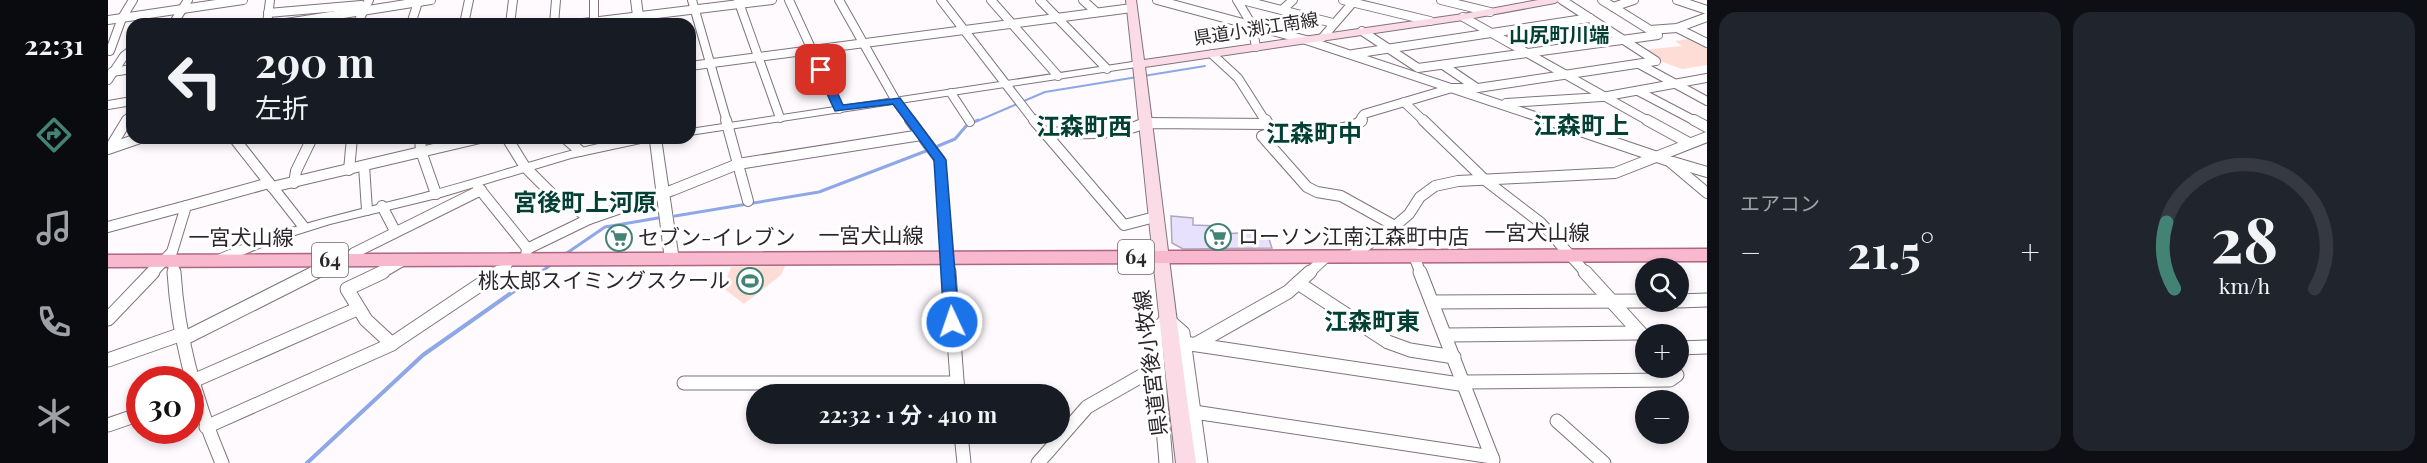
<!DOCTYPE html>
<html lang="ja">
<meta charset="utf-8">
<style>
:root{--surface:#171b24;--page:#20242c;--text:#f1f3f6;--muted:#9ea1a6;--line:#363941;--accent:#428373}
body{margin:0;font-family:"Playfair Display","Noto Sans JP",serif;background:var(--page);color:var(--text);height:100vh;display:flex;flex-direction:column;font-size:22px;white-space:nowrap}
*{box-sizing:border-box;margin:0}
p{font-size:20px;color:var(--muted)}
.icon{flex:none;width:33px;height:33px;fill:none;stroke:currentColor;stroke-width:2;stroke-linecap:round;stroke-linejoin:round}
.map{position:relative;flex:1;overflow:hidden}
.sheet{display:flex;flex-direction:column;gap:12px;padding:12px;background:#0d0f14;width:720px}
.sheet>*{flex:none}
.hud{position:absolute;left:18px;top:18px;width:570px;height:126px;border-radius:18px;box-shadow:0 3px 9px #0003;background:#171b24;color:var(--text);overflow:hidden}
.fabs{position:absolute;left:1527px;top:258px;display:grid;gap:12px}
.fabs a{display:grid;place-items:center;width:54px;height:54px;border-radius:50%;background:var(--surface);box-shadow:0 3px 9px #0003;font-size:30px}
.speed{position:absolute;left:18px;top:366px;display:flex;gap:12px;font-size:30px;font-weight:700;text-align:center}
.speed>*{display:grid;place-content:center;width:78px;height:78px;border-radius:50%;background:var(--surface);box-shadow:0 3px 9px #0003;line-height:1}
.speed .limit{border:9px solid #d22;background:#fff;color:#111}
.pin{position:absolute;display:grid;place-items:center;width:51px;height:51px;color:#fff;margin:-26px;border-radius:12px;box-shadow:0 3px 9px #0006}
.me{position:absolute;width:66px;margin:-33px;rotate:357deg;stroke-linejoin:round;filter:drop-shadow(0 0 4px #0008)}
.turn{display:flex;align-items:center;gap:21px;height:126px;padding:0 30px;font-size:27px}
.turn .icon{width:78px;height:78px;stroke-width:2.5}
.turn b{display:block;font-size:42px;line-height:51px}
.big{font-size:45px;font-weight:700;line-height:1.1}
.sheet .card{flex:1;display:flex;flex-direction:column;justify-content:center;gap:9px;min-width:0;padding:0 21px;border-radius:18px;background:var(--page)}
.sheet .dial{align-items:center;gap:0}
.dial svg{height:156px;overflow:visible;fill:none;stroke:var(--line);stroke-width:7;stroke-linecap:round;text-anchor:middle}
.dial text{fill:var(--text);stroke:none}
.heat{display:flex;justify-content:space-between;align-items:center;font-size:33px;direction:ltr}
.sheet .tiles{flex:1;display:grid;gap:12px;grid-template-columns:repeat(2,1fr)}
.trip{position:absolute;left:638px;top:384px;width:324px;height:60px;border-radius:30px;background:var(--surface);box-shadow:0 3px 9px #0003;font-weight:700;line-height:60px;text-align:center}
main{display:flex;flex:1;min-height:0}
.tab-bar{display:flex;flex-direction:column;width:108px;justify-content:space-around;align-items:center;background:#090b0e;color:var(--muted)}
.tab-bar .icon{width:42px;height:42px}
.tab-bar .selected{color:var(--accent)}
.tab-bar b{font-size:27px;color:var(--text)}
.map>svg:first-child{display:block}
.green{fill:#feddd6}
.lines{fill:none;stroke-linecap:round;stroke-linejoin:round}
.stream-far2{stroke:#8ea7e6;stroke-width:2}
.stream-far1{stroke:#8ea7e6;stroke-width:3}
.stream{stroke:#8ea7e6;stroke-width:4}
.building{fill:#e8e1fd;stroke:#ada9b9;stroke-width:1.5}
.minor-far2-casing{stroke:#80737e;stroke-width:10}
.minor-far1-casing{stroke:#80737e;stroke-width:12}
.minor-casing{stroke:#80737e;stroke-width:15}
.tertiary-casing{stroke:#80737e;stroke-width:2}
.secondary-casing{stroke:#80737e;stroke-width:2}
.primary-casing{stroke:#ad677f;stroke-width:3}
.minor-far2{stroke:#fff;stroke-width:8}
.minor-far1{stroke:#fff;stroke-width:10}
.minor{stroke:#fff;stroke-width:13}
.tertiary{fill:#fff;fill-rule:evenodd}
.secondary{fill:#fbdce6;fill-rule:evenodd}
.primary{fill:#f8b8cd;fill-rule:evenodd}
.route{fill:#1a73e8;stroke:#114b97;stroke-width:1.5}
.labels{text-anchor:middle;stroke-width:6;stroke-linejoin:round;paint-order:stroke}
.far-street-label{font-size:18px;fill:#2c272c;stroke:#fff}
.far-quarter-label{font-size:20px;font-weight:bold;fill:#023f34;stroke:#fff}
.shield{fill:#fff;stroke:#6b686b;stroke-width:1.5}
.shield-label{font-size:20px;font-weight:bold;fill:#2c272c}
.street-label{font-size:21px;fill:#2c272c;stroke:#fff}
.poi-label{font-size:21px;fill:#2c272c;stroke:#fff;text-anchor:start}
.quarter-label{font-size:24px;font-weight:bold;fill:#023f34;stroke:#fff}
</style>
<main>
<nav class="tab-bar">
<b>22:31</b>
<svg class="icon selected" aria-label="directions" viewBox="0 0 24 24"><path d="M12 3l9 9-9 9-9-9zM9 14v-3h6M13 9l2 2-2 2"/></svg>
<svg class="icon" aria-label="music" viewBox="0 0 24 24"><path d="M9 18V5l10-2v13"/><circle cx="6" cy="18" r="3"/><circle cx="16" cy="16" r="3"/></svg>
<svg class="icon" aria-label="phone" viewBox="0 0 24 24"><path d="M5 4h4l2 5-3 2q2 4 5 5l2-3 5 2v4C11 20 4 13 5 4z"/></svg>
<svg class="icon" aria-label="climate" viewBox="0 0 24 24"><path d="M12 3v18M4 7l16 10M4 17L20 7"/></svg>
</nav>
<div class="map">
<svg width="1599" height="463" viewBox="0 0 1599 463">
<rect width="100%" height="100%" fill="#fefafd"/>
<g class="green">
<path d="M1587,38L1599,44V65L1574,69L1552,61L1535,50L1574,46L1567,41Z"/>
<path d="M677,266L673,275L636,304L615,288L623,267Z"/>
</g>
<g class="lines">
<path class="stream-far2" d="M867,122L937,92L1097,66"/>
<g class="stream-far1">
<path d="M830,146L847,139L859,125L870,120"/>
<path d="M567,216L711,192L818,151"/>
<path d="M456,255L497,227L550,218"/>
<path d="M430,274L444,264"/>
</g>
<path class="stream" d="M199,463L315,355L433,272"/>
</g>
<path class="building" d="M1063,216L1085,218V225L1110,226L1115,234L1147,232L1161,239L1164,248L1075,249L1064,243Z"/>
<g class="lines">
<defs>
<g id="minor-far2">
<path d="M486,0V24"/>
<path d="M584,0L619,122"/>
<path d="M630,0L672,118"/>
<path d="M681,0L731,109"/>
<path d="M731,0L788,101L804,122"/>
<path d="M833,0L927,122"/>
<path d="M883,0L950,76"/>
<path d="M932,0L999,69"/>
<path d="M975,0L988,12"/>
<path d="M1049,0L1198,40L1445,122"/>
<path d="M1129,0L1144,25L1148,47"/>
<path d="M1134,0L1225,23"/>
<path d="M1235,0L1322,21"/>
<path d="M1333,0L1382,12"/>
<path d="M1569,0L1599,10"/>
<path d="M1505,7L1526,0"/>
<path d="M1174,10L1185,0"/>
<path d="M160,13L253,5"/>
<path d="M1355,17L1542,122"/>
<path d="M0,20L135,0"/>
<path d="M65,24L80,0"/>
<path d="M159,24L162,0"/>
<path d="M172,24L323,0"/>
<path d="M249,24L261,0"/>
<path d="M303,24L310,2"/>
<path d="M356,24L361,0"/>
<path d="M402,24L405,0"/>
<path d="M446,24L448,0"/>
<path d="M467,24L664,0"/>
<path d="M1569,28L1599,43"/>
<path d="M1542,30L1569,28L1599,17"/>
<path d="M1254,31L1310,68L1550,35L1494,0"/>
<path d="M1215,37L1247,0"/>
<path d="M2,51L14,18L25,0"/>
<path d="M1104,54L1130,78L1158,122"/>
<path d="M1245,54L1482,18"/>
<path d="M1531,64L1599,101"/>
<path d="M1335,65L1369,88"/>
<path d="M582,66L1024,8"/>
<path d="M4,72L24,69"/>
<path d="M0,80L16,56L24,50"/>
<path d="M1530,91L1589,122"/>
<path d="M843,93L862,122"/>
<path d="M1296,102L1317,122"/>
<path d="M1398,103L1494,97L1599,78"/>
<path d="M0,105L24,101"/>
<path d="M18,122L24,113"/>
<path d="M1254,122L1253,118L1256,114L1344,88H1370L1548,61L1454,0"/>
</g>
<g id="minor-far1">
<path d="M618,120L640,201"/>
<path d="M802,120L832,160L841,274"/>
<path d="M926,120L1016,225L1047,217"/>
<path d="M1158,120L1162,129"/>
<path d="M1254,120C1241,135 1177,129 1154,136L1199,187L1209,192L1233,196L1287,226"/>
<path d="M1315,120L1377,180L1433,223L1479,274"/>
<path d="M1440,120L1561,161L1599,193"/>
<path d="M1539,120L1581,143"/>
<path d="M1586,120L1599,127"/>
<path d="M935,132C969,133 1006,137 1037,123L1160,124"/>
<path d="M126,138L195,226"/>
<path d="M312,138L313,151L328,194"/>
<path d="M399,138L417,167L450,200L463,204L481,219"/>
<path d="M457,138L472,151"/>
<path d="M2,148L19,120"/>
<path d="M0,149L32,138"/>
<path d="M1565,162L1599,172"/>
<path d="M256,166L259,210"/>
<path d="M241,170L244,138"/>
<path d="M186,183L188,171L204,138"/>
<path d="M164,187L372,138"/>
<path d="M370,187L419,248L418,256"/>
<path d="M274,206L287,231"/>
<path d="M0,227L78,206"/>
<path d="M419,249L481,219L565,190L630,164L813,135"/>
<path d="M1243,256L1287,226L1301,214L1312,197L1327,186L1350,181L1507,173L1599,137"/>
<path d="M1306,256L1313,274"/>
<path d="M239,260L246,253L373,190"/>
<path d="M65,261L66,274"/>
<path d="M43,274L64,252L78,206L161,183"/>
<path d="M205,274L223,260"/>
<path d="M272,274L296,260"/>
<path d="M389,274L397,268L401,260"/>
<path d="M1200,274L1219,256"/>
</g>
<g id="minor">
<path d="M66,272C70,339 88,402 114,463"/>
<path d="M275,272L239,289L258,320L284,344"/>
<path d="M841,272L850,394"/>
<path d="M1312,272L1385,460"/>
<path d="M1477,272L1538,339"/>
<path d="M1190,283L1280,342L1302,350L1346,357"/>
<path d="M1570,301L1599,300"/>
<path d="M1324,302L1538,301"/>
<path d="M0,319L45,272"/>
<path d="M1338,335L1531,333"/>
<path d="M75,339L208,272"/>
<path d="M1076,343L1358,385"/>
<path d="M1088,344L1180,292L1202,272"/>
<path d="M1570,348L1599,347"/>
<path d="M0,360L74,334"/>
<path d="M85,381L249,309"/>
<path d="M1356,382L1562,380L1569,375L1562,368"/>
<path d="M576,383H849"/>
<path d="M1086,412L1384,457"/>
<path d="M1449,421L1496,463"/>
<path d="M0,425L32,414"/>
<path d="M98,427L282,345L391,272"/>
<path d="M853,434L856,463"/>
<path d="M930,463L979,407L1049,367"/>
<path d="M1058,463L1047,331L1059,319L1075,333L1093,463"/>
</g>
<g id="tertiary">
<path d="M523,0H533L536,24H526Z"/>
<path d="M1031,61L1036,64L1035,66L582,135V129Z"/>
<path d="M519,138H553L571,260L569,263L564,265L557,260L542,141L463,158L333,197L222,224L168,241L115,263L110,265L103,260L105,257C176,225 250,211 324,191C389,174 453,150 519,138Z"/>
</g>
<path id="secondary" d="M1018,0H1028L1036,60L1355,14L1430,0H1452L1447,3L1355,20L1037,67C1054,199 1069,331 1088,463H1068C1049,309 1035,154 1018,0Z"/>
<path id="primary" d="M1599,249V261L0,267V255Z"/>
</defs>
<use href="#minor-far2" class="minor-far2-casing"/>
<use href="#minor-far1" class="minor-far1-casing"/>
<use href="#minor" class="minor-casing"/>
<use href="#tertiary" class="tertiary-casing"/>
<use href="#secondary" class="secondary-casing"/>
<use href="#primary" class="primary-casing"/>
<use href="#minor-far2" class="minor-far2"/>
<use href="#minor-far1" class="minor-far1"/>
<use href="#minor" class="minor"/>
<use href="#tertiary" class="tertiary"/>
<use href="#secondary" class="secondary"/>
<use href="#primary" class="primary"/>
</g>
<path class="route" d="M713,67L719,70L735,105L792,98L838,160L851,322L849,326H838L836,322L826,160L785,104L727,111L708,70Z"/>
<defs>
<symbol id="supermarket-ring" viewBox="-11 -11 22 22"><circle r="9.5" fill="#fff" stroke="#428373" stroke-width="1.5"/><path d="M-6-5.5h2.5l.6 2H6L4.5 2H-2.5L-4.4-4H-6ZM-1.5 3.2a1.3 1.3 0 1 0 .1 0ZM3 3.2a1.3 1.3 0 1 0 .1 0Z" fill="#428373"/></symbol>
<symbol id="stadium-ring" viewBox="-11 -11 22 22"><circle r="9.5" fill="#fff" stroke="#428373" stroke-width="1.5"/><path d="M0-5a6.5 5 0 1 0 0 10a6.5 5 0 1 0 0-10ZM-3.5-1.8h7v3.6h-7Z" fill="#428373"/></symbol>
</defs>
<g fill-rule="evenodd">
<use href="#supermarket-ring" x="1095" y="222" width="30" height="30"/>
<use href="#supermarket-ring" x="496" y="223" width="30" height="30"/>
<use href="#stadium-ring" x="627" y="266" width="30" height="30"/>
</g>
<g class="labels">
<g class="far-street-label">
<text transform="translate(1148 29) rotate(-9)" y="6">県道小渕江南線</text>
</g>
<g class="far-quarter-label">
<text x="1451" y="42">山尻町川端</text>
</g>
<g class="shield">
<rect x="1010" y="240" width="36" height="34" rx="4.5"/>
<rect x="204" y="243" width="36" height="34" rx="4.5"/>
</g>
<g class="shield-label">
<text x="1028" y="264">64</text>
<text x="222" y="267">64</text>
</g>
<g class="street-label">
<text x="1429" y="240">一宮犬山線</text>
<text x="763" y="243">一宮犬山線</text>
<text x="133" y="245">一宮犬山線</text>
<text transform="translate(1043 363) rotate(-97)" y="7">県道宮後小牧線</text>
</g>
<g class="poi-label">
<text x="1130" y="244">ローソン江南江森町中店</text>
<text x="530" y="245">セブン-イレブン</text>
<text x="622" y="288" text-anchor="end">桃太郎スイミングスクール</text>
</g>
<g class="quarter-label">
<text x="1473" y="134">江森町上</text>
<text x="976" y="135">江森町西</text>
<text x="1206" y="142">江森町中</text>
<text x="477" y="211">宮後町上河原</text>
<text x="1264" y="330">江森町東</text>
</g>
</g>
</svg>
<div class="fabs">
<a><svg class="icon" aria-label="search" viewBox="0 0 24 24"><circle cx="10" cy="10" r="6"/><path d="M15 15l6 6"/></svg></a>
<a>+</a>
<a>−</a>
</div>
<div class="speed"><div class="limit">30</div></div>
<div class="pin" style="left:713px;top:70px;background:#d93025"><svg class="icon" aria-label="arrive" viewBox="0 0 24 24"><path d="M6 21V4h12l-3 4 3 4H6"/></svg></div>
<svg class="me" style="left:844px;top:322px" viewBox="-20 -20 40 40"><circle r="17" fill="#1a73e8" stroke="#fff" stroke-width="3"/><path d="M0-11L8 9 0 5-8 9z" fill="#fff"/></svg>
<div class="trip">22:32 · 1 分 · 410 m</div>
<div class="hud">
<div class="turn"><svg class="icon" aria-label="left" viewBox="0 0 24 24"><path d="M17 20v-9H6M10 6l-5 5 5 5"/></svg><div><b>290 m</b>左折</div></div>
</div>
</div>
<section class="sheet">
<div class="tiles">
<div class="card"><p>エアコン</p>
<div class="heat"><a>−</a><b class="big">21.5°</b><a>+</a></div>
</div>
<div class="card dial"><svg viewBox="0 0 100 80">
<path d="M14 69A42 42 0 1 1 86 69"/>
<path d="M14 69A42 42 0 0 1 10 35" stroke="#428373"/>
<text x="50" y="56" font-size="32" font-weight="700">28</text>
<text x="50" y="72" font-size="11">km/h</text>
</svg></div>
</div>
</section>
</main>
